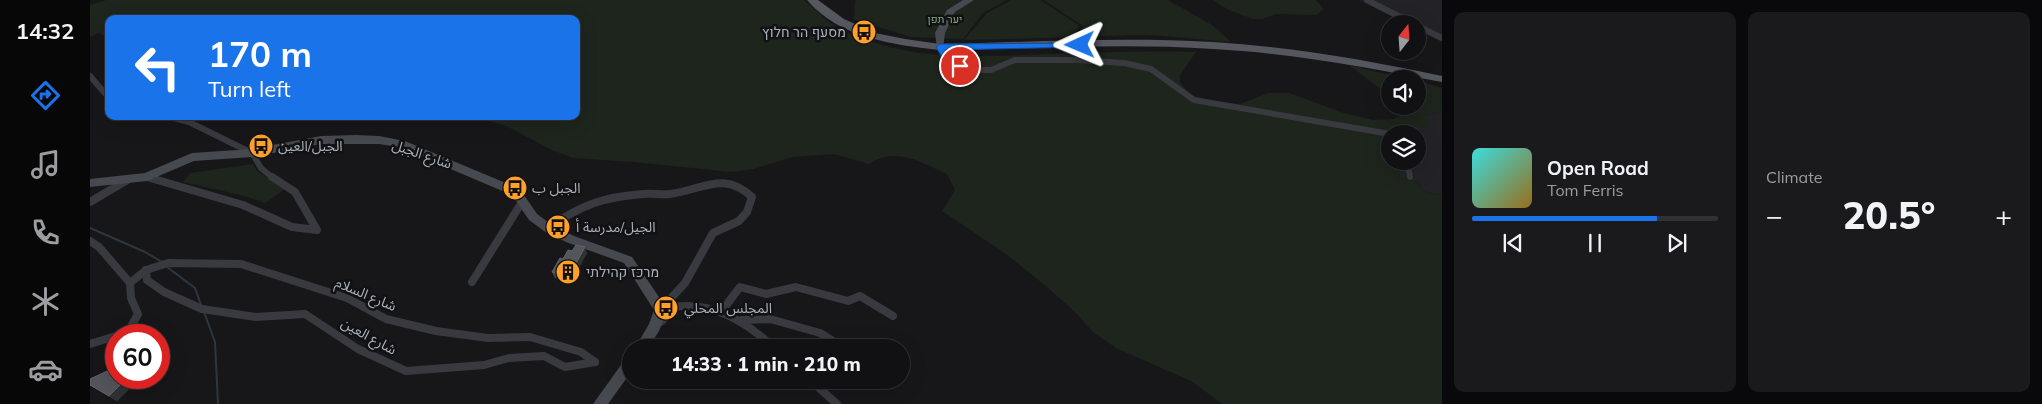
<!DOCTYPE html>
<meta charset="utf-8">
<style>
:root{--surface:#111114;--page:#1a1a1d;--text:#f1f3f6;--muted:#9c9da0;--line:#303134;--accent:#1a73e8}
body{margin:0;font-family:Mulish,"Noto Sans Arabic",Heebo,sans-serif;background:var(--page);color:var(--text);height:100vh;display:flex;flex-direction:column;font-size:19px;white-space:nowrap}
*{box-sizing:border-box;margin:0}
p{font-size:16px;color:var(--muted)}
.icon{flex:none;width:28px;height:28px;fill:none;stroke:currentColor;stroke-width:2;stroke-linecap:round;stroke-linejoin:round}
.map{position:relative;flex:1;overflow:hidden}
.drawer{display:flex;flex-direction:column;gap:12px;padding:12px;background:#09090b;width:600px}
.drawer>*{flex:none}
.hud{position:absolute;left:15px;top:15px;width:475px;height:105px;border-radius:10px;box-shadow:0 5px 20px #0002,0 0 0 1px var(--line);background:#1a73e8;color:#fff;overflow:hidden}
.needle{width:32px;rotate:17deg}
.buttons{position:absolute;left:1291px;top:15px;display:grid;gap:10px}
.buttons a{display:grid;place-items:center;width:45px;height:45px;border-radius:50%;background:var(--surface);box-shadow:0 5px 20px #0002,0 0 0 1px var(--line);font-size:25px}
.speed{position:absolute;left:15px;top:324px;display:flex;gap:10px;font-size:25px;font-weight:700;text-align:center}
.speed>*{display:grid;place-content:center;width:65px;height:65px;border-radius:50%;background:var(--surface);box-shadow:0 5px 20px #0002,0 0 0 1px var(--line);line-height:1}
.speed .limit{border:8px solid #d22;background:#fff;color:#111}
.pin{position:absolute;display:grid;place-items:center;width:42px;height:42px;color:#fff;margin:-21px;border:2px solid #fff;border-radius:50%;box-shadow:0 1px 5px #0007}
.me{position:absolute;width:55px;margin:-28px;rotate:269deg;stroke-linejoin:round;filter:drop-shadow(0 0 4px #0008)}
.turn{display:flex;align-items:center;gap:18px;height:105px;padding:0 20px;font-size:22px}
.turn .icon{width:65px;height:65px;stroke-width:2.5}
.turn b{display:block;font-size:35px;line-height:42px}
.big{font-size:38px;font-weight:800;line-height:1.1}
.drawer .tile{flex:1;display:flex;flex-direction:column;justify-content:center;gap:8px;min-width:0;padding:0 18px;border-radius:10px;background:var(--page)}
.song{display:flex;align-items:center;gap:15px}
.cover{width:60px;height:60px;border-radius:8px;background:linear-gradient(135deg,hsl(180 70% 55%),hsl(40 70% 35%))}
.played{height:5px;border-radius:2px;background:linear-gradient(90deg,var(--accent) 75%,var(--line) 75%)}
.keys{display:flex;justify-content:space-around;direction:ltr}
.heat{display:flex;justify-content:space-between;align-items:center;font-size:28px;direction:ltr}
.drawer .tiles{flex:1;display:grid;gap:12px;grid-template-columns:repeat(2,1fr)}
.trip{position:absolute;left:532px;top:339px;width:288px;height:50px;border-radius:25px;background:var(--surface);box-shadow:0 5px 20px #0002,0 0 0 1px var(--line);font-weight:800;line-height:50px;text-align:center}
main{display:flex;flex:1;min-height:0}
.dock{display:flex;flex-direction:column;width:90px;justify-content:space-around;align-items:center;background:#070708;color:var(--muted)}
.dock .icon{width:35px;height:35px}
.dock .current{color:var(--accent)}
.dock b{font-size:22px;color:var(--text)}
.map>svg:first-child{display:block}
.built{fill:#232327}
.green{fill:#1d251d}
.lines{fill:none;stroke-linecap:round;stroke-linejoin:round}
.stream{stroke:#2c383f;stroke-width:2}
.street-far1{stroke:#383a3f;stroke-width:6}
.street{stroke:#383a3f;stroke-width:8}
.secondary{fill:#46494f;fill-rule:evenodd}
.primary{fill:#54575e;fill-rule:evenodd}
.wall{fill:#484a4f}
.shaded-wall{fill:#303135}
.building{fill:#53555b;stroke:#60636a}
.route{fill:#1a73e8;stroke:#114b97}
.labels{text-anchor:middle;stroke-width:5;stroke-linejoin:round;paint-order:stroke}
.far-park-label{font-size:11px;fill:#80a77e;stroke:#121215}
.poi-label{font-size:14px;fill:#a8b0ba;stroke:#121215;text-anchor:start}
.street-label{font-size:14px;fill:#a8b0ba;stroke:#121215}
</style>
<main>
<nav class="dock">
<b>14:32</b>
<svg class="icon current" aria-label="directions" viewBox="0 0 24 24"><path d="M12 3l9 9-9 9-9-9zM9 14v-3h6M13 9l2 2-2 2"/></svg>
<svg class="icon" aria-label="music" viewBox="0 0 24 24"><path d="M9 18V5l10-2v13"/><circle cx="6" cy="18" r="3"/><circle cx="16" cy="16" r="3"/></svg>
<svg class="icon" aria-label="phone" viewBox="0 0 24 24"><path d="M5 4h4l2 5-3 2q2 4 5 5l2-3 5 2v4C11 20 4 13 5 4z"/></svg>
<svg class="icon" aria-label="climate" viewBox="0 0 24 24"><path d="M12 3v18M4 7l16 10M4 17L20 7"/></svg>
<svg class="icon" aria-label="car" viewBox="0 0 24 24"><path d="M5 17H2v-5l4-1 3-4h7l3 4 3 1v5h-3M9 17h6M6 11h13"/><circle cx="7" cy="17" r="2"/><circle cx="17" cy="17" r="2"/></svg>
</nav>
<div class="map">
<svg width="1352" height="404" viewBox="0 0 1352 404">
<rect width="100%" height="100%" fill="#17171a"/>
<g class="built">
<path d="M1270,0H1352V42L1328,30V24H1316Z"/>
<path d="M1352,112V195L1333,191L1329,182L1310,178L1306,161H1328V134H1304L1300,130L1336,126L1337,115Z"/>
</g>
<g class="green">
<path d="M16,0H715C728,12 740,25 756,32C825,63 889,56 962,54C1010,52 1058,51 1106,52L1090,75V82L1100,95L1121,101L1150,104L1178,93H1199L1254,113L1283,120L1304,119L1314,111L1310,106H1328V81L1352,88V112L1337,115V126L1301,130L1304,134H1300V161H1306L1310,178L1329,182L1333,191L1352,195V404H1132L1103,382L1026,348L1003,332L986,313L957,287L916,254L852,211L865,190L857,174C830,162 807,146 779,164L744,154L703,157L663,169L642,172L543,162L483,158L462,150L416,126L396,120L370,116H486V19H19V37L8,33L0,37V5Z"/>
<path d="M766,0H917L893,13L873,39L821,37L763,19C766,12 763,7 766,0Z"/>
<path d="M921,0H950L990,26L984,35L992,37L874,40L896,14Z"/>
<path d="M954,0H1078L1122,25L1141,42L1061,35L999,36L987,35L993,26Z"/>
<path d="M1122,0H1226L1234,9L1226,15L1186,14L1172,19H1163L1139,10Z"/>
<path d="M1259,65L1317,79H1300V96Z"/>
<path d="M163,164L167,171L195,189L175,203C149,193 121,189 93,182L100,173Z"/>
</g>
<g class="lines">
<g class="stream">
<path d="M0,228L55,252L72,262"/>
<path d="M77,267L105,288L111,305"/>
<path d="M114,312L125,342L128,404"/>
</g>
<g class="street-far1">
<path d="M1277,0L1324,24"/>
<path d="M1328,26L1352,38"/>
<path d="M850,47L861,63L880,70H901L925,60H988L1034,63L1061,69L1104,100L1300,134"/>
<path d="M0,76L19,98"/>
<path d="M76,116L99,122L162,153L171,168L183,178"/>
<path d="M1328,138L1331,148L1328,154"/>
<path d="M1317,161L1320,177"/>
<path d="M57,177L61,178"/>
</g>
<g class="street">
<path d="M57,177L153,205L202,227L227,230L205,192L182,177"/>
<path d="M0,202L39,179"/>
<path d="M458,228C491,205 513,197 553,194C562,193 571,195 580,194C612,190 634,170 662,197L657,212L649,221L623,233L595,283L571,309"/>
<path d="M0,241L9,247L40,283L41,298L48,314L38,332L29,335"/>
<path d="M56,270L57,280L74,292L112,309L166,317L215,314L268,349L316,371L394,365L419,358L454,356L475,367L505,362"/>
<path d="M382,282L432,202"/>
<path d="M40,283L56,270L78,263L151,264L257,298L296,319L346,331L398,338L440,337L491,352L505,362"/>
<path d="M631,312L650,287L676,294L706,287L758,301L770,296L803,316"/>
<path d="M652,320L680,319L730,333L754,348"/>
<path d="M565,326L573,320L583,307C623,301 657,322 684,348"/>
<path d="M0,344L26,336"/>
<path d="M720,380L747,404"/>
</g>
<g class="secondary">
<path d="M873,0H884L865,12L855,33L853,49H847L845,33L857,10Z"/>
<path d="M266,135L289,136L315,141L430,189L447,214L462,225L484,236L542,257L577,309L569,331L558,348H545L559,324L564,310L534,263L476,242L454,231L439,220L422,195L309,147L289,144H231L162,157L104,161L57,181L0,187V179L55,173L102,153L162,149L231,136Z"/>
<path d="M541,356V372L518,404H503L536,358Z"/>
</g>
<path class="primary" d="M717,0H728L754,19L785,33L815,39L850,44C941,42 1032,37 1123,42C1200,47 1276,60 1352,76V82C1276,67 1200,53 1123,49C1032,43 941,49 850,50C804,45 749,38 717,0Z"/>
</g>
<g class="wall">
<path d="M497,253L481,282L465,278L462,272L473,259Z"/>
<path d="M26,378H50L27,401L0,385V379Z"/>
</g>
<g class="shaded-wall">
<path d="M495,247L497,253L481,282L479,276Z"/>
<path d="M37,378H50L27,401L19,396Z"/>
</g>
<g class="building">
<path d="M486,245L495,247L479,276L462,272L470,258L473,259L478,250L482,251Z"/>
<path d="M26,367V378H37L19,396L0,385V379Z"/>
</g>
<path class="route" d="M990,43H993V47L856,50C861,59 869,60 875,66L870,70L854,61L846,47L850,44Z"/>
<defs>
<symbol id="bus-disc" viewBox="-11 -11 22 22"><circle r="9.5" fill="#ffa02a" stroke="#121215"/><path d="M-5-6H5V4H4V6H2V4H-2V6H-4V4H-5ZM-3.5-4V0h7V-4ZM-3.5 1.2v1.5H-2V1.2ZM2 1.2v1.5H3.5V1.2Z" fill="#111"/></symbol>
<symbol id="building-disc" viewBox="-11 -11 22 22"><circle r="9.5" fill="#ffa02a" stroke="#121215"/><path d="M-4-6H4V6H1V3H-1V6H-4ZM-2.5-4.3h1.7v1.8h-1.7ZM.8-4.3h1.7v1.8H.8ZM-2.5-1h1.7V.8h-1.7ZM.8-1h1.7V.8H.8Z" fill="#111"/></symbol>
</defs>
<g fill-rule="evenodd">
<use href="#bus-disc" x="760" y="18" width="28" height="28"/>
<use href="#bus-disc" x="157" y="132" width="28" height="28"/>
<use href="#bus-disc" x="411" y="174" width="28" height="28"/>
<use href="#bus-disc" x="454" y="213" width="28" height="28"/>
<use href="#building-disc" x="464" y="258" width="28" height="28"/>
<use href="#bus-disc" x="562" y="294" width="28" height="28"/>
</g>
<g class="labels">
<g class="far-park-label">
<text x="855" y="23">יער תפן</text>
</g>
<g class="poi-label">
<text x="756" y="37" text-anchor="end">מסעף הר חלוץ</text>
<text x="188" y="151">الجبل/العين</text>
<text x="442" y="193">الجبل ب</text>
<text x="486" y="232">الجيل/مدرسة أ</text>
<text x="496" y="277">מרכז קהילתי</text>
<text x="594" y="313">المجلس المحلي</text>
</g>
<g class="street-label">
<text transform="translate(332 154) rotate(19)" y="5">شارع الجبل</text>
<text transform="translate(276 294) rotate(23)" y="5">شارع السلام</text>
<text transform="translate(279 336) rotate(29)" y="5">شارع العين</text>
</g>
</g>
</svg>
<div class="buttons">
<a><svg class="needle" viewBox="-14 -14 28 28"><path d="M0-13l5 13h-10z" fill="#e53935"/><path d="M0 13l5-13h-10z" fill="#9c9da0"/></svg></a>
<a><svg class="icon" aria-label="sound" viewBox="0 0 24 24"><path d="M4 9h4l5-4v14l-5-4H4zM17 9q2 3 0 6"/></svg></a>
<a><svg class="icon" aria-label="layers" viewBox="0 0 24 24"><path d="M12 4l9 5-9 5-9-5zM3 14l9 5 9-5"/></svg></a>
</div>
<div class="speed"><div class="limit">60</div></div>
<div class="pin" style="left:870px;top:66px;background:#d93025"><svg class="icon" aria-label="arrive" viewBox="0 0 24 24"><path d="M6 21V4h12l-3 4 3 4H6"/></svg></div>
<svg class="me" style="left:990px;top:45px" viewBox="-20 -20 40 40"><path d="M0-17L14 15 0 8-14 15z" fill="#1a73e8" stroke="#fff" stroke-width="4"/></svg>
<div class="trip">14:33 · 1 min · 210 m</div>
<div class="hud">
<div class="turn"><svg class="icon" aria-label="left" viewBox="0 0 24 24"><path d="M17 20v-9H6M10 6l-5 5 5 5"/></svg><div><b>170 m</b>Turn left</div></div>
</div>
</div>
<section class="drawer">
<div class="tiles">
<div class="tile">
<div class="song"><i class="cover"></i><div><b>Open Road</b><p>Tom Ferris</p></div></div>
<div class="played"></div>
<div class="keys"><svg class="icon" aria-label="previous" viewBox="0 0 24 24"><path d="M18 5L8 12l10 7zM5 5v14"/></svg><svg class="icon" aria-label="pause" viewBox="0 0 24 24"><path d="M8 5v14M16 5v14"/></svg><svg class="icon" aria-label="next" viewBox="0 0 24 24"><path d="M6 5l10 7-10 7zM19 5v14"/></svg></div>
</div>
<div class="tile"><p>Climate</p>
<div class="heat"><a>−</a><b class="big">20.5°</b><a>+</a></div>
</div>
</div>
</section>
</main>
